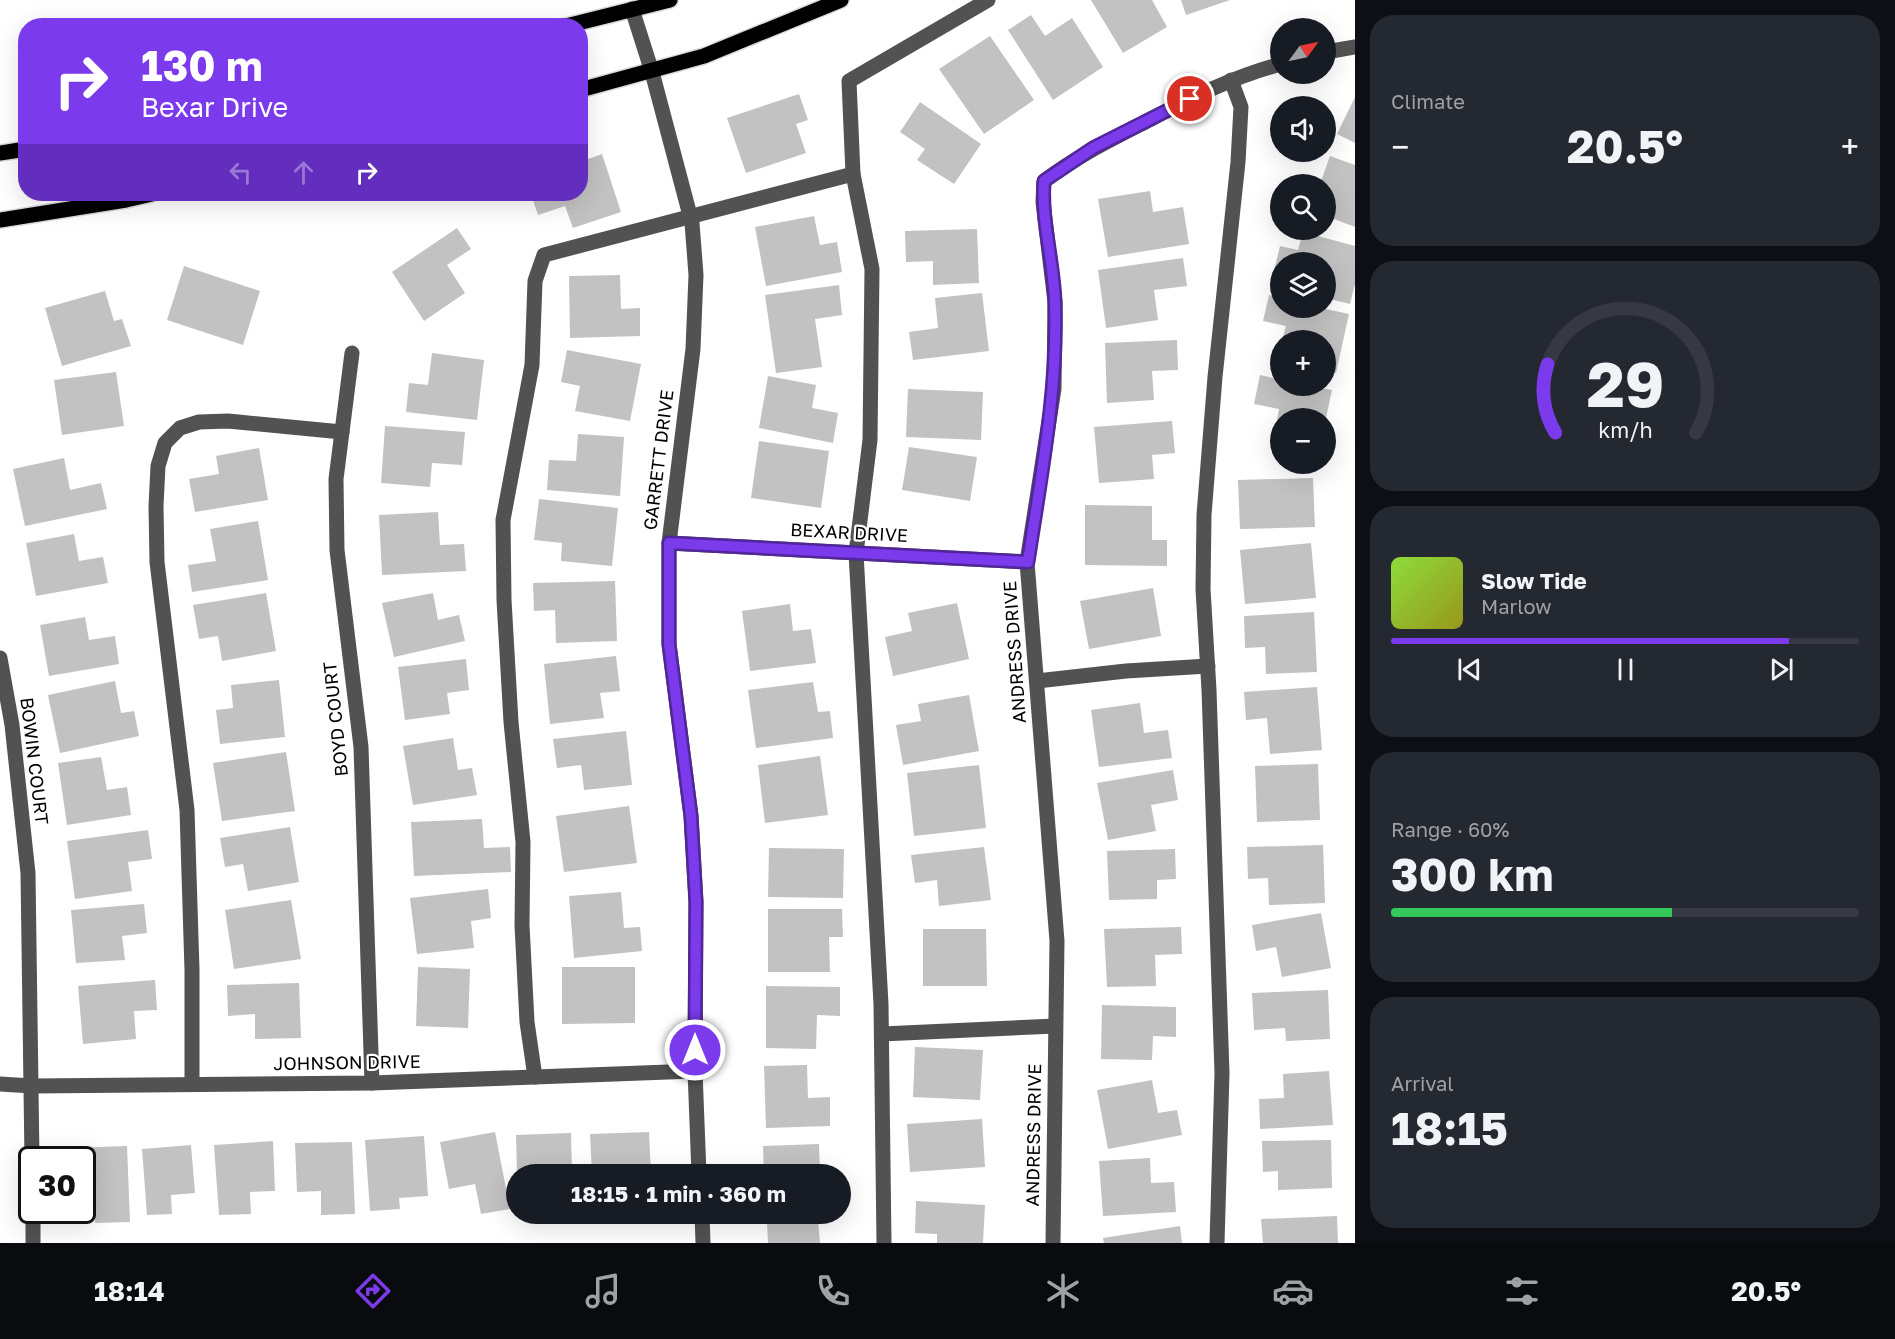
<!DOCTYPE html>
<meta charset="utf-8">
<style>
:root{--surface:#171b24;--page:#242831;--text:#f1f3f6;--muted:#9ea1a6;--line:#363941;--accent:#7c3aed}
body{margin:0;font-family:"Golos Text",sans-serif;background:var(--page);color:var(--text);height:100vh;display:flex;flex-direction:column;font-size:22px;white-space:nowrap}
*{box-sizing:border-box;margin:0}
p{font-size:20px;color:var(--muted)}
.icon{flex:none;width:33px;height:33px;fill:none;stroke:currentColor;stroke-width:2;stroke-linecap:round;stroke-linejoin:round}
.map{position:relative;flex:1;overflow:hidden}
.sheet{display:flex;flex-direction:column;gap:15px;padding:15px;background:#0d0f14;width:540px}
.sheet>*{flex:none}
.hud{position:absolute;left:18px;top:18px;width:570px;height:183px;border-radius:24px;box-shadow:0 6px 24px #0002;background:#7c3aed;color:#fff;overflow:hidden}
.needle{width:39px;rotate:57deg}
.tools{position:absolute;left:1270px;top:18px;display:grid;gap:12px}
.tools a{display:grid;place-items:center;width:66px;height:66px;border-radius:50%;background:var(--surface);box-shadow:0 6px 24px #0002;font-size:30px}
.speed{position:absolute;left:18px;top:1146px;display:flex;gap:12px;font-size:30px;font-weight:700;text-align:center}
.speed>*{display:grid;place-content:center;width:78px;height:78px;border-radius:50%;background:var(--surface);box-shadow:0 6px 24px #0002;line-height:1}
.speed .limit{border:3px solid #111;border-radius:9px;background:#fff;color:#111}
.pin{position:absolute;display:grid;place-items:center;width:51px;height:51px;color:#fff;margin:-26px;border:3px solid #fff;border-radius:50%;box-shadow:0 2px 6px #0007}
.me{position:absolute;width:66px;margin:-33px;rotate:0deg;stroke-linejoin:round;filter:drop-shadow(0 0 4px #0008)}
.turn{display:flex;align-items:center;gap:21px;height:126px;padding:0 24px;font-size:27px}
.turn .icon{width:78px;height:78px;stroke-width:2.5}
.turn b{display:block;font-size:42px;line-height:51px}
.lanes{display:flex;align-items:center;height:57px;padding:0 24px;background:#0003;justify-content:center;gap:30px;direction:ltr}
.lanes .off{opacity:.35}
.big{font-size:45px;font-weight:700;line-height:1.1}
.sheet .widget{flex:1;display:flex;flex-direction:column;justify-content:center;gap:9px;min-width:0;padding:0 21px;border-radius:24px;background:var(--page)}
.sheet .dial{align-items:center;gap:0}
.dial svg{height:156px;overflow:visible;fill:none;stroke:var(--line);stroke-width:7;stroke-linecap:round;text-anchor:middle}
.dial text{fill:var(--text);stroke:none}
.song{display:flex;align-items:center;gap:18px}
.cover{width:72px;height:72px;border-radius:9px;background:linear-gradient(135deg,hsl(90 70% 55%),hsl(60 70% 35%))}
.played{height:6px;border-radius:3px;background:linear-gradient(90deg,var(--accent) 85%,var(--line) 85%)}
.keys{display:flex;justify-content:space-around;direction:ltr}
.heat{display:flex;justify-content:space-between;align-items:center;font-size:33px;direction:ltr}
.charge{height:9px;border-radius:4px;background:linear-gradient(90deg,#34c759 60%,var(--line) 0)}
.trip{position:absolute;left:506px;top:1164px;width:345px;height:60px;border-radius:30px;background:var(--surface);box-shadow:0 6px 24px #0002;font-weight:700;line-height:60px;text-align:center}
.dock{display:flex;height:96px;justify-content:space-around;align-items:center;background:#090b0e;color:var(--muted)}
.dock .icon{width:42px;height:42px}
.dock .current{color:var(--accent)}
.dock b{font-size:27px;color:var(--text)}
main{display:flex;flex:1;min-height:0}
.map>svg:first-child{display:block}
.building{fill:#c2c2c2}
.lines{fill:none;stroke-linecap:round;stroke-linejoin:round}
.major-casing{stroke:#dbdbdb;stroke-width:18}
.minor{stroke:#525252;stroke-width:15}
.major{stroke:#000;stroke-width:15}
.route-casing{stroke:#51269a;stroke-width:15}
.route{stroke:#7c3aed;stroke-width:10}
.labels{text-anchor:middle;stroke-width:4.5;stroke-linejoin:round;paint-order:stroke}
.street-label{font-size:18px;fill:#000;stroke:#fff}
</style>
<main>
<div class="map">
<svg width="1355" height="1243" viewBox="0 0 1355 1243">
<rect width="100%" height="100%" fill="#fff"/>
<g class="building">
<path d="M1091,0H1152L1167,27L1123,53Z"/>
<path d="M1181,0H1230L1186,15Z"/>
<path d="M1031,15L1045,36L1072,18L1103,67L1053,100L1008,30Z"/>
<path d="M990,36L1034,100L984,134L939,69Z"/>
<path d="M799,94L808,120L796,124L806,153L746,173L727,118Z"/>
<path d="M1355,97V143L1337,134Z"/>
<path d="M920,102L981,144L954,184L917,160L925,149L900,132Z"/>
<path d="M602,154L621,212L573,228L565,206L538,215L531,194H580V162Z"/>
<path d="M1330,156L1355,165V227L1326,216V184H1299L1302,177L1320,184Z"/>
<path d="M1150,191L1153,212L1183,207L1189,244L1108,257L1098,199Z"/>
<path d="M814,216L820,245L837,242L842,272L766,286L755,227Z"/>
<path d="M457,228L471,249L447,265L465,293L424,321L392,272Z"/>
<path d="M977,229L979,283L933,285V261L906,262L905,231Z"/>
<path d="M1303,232L1355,246V284L1350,304L1326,298V262H1281V286L1271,283L1280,246L1298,250Z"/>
<path d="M1183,258L1187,286L1154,290L1158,320L1106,328L1098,270Z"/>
<path d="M184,266L260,291L243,345L167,320Z"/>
<path d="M620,275L621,309L640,308V336L570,338L569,276Z"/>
<path d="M839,285L842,315L815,319L822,367L776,373L765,295Z"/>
<path d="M105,291L114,321L122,319L131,346L62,366L45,308Z"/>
<path d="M982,293L989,351L913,360L909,332L938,328L935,298Z"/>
<path d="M1269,295L1281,298V308H1321L1349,314L1336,373L1326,371V340H1282L1286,326L1263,321Z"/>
<path d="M1177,340L1178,370L1152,371L1154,400L1107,403L1105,343Z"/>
<path d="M567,350L641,364L630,421L575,411L580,386L561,382Z"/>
<path d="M432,353L484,360L477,420L406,412L409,383L428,385Z"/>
<path d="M116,372L124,426L62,435L54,380Z"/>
<path d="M1260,375L1281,380V386H1310L1332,390L1326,418H1281V438L1274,437L1279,409L1254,404Z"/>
<path d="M768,376L816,385L812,408L838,413L833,443L759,428Z"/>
<path d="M908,389L983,392L981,440L906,437Z"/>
<path d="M1172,421L1175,453L1152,455L1154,479L1099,483L1094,427Z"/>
<path d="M385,426L465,432L462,465L432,463L430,487L381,483Z"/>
<path d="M578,434L624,437L620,496L547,490L549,460L576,461Z"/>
<path d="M759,441L829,451L821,508L751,498Z"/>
<path d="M909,447L977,457L970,501L902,490Z"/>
<path d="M259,448L268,500L195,512L189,479L219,474L216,456Z"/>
<path d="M64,458L70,490L101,483L107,509L25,526L13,469Z"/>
<path d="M1313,478L1315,527L1240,529L1238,480Z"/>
<path d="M539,499L618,508L612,566L561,561L562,543L534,540Z"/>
<path d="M1085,505L1152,506V540H1167V566L1085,565Z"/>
<path d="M438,512L440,545L464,544L466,571L382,575L379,515Z"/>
<path d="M258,521L268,580L192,592L188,565L216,561L210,529Z"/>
<path d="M74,534L79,561L103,557L108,583L36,596L26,543Z"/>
<path d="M1311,543L1316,598L1245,604L1240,550Z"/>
<path d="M615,581L617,641L556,643L555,610L534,611L533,583Z"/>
<path d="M1153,588L1161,636L1089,649L1080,601Z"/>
<path d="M266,593L276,651L222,661L218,636L199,639L193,605Z"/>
<path d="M433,593L438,620L459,615L465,641L394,657L382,603Z"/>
<path d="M957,603L969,659L893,676L885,637L912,631L908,613Z"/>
<path d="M790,604L793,631L811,629L816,663L750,671L742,611Z"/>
<path d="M1314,612L1317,672L1266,674L1265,647L1245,648L1244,616Z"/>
<path d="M85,617L89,640L115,636L119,664L49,676L40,625Z"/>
<path d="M616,656L620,691L600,693L604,718L550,724L544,664Z"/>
<path d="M466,659L469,690L447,693L450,714L405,720L398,667Z"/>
<path d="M279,680L285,737L220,744L216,710L233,708L231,685Z"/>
<path d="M115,681L121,713L134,711L139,736L60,753L48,695Z"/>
<path d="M813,682L818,712L830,711L833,738L756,748L748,690Z"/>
<path d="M1317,687L1322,750L1270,754L1267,718L1246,720L1244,692Z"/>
<path d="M969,695L979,751L903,765L896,725L921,721L918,704Z"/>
<path d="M1140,703L1144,733L1168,730L1172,758L1099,767L1091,710Z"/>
<path d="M626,731L632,785L584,790L581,765L557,768L553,739Z"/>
<path d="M453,738L458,770L472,768L477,795L413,805L403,746Z"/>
<path d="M286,752L295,811L222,821L213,763Z"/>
<path d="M820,756L828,815L765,823L758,765Z"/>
<path d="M101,757L107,790L127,787L131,815L67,825L58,763Z"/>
<path d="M1318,764L1320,820L1257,822L1255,766Z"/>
<path d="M979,765L986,828L914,836L907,773Z"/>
<path d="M1173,770L1178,800L1151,805L1156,831L1108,840L1097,783Z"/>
<path d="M629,806L637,863L564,872L556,816Z"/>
<path d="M482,819L484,848L510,847L511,872L414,876L411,822Z"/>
<path d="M290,827L299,882L248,891L243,864L225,867L220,838Z"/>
<path d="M148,830L152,859L128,862L132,891L75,899L67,841Z"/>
<path d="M1323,845L1325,903L1269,905L1268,878L1248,879L1247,847Z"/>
<path d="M984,847L991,900L939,906L937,880L915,883L911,855Z"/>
<path d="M769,848L844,849L843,898L768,897Z"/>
<path d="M1175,849L1176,879L1157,880V899L1109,900L1107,851Z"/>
<path d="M488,889L491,918L471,921L474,948L417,954L410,898Z"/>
<path d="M621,892L624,928L640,927L642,951L574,958L569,896Z"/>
<path d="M291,900L301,959L234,969L225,910Z"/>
<path d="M144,904L147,933L122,936L125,960L76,963L71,910Z"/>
<path d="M768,909H842L843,937H829L830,972H768Z"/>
<path d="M1321,913L1331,968L1282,977L1276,947L1256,951L1252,925Z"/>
<path d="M1181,927L1182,954L1155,955L1156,986L1107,987L1104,929Z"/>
<path d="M923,929H986L987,986H923Z"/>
<path d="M418,967L470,969L468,1028L416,1026Z"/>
<path d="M562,967H635V1023L562,1024Z"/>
<path d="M155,980L157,1010L134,1011L136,1039L83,1044L78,986Z"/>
<path d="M299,983L301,1038L255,1039V1014L228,1016L227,985Z"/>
<path d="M766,986L840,987V1016L817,1015L816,1049L766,1048Z"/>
<path d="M1328,990L1330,1039L1286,1041L1285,1028L1254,1030L1252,993Z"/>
<path d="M1102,1005L1176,1007V1037L1153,1036L1152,1060L1101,1059Z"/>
<path d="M915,1047L983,1050L980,1100L913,1097Z"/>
<path d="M807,1065L808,1098L830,1097V1126L766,1128L764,1066Z"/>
<path d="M1329,1071L1333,1125L1260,1129L1259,1099L1284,1098L1283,1074Z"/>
<path d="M1152,1080L1158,1113L1177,1110L1182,1135L1108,1149L1097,1090Z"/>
<path d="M982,1119L985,1167L910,1172L907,1124Z"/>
<path d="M495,1132L510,1209L481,1214L475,1184L449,1189L440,1142Z"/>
<path d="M649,1132L651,1174H592L590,1134Z"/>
<path d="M571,1133L572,1174H517L516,1135Z"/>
<path d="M424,1136L428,1196L399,1198L400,1209L370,1211L365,1140Z"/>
<path d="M1331,1140L1332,1188L1278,1190V1171L1263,1172L1262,1141Z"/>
<path d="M273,1141L275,1191L250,1192L251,1214L219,1215L214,1145Z"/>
<path d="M352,1142L355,1214L321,1215V1191L297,1192L295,1143Z"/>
<path d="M819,1144L820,1174H764L763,1146Z"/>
<path d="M191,1145L195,1193L171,1195L172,1214L147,1215L142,1149Z"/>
<path d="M127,1146L130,1222L95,1223L93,1199L82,1200V1160H70L69,1148Z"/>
<path d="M1150,1158L1151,1183L1174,1182L1176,1212L1103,1216L1099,1161Z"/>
<path d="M916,1201L985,1205L983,1243H937V1234L915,1233Z"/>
<path d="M1337,1216L1338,1243H1263L1261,1219Z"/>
<path d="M818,1220L820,1243H768L767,1223Z"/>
<path d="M1180,1226L1182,1243H1104L1103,1238Z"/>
</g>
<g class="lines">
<defs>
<g id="major">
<path d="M566,26L670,0"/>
<path d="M580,90L704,56L841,0"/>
<path d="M0,153L26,149"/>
<path d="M0,220L126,200L152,194"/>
</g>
</defs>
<use href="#major" class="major-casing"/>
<g class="minor">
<path d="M632,9L652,72L692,223L696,275L693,349L669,543V644L691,816L696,902L695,1071L699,1174"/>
<path d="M1326,52L1355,47"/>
<path d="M352,353L336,479L337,550L361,747L372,1083"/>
<path d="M669,543L1027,562"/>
<path d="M0,658L12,725L28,873L32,1160"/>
<path d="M1037,681L1126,671L1208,666"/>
<path d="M882,1034L1055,1026"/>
<path d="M535,1077L527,1022L522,925L523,842L511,722L504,600L503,520L532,365L535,281L544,255L853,174"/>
<path d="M0,1084L32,1086L372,1083L695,1071"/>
<path d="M192,1084V970L187,810L157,562L156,506L158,466L165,443L180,428L199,422L228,421L342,432"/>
<path d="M33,1210V1243"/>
<path d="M702,1214L703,1243"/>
<path d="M884,1243L881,1004L856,553L870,440L872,269L853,174L849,81L988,0"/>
<path d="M1053,1243L1057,941L1027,562L1054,389L1055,302L1043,202L1044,181C1077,156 1114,138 1151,119C1193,97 1235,76 1281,64"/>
<path d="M1217,1243L1222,1073L1209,690L1203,589L1204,515L1215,377L1238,162L1241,107L1231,80"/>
</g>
<use href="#major" class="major"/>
</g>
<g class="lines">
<defs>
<path id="route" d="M695,1050L696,902L691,816L669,644V543L1028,562C1041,476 1058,390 1055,303C1054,262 1041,222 1044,181L1093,148L1190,99"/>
</defs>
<use href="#route" class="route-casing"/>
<use href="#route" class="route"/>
</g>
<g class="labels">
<g class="street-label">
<text transform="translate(659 460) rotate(-83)" y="6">GARRETT DRIVE</text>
<text transform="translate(849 533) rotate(3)" y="6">BEXAR DRIVE</text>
<text transform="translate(1015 652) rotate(-94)" y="6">ANDRESS DRIVE</text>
<text transform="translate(336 719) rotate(-96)" y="6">BOYD COURT</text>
<text transform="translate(34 761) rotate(83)" y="6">BOWIN COURT</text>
<text transform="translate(347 1063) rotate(-1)" y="6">JOHNSON DRIVE</text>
<text transform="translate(1034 1135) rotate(-89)" y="6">ANDRESS DRIVE</text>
</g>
</g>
</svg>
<div class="tools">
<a><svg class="needle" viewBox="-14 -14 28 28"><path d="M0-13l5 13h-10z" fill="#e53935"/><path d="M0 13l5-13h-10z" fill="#9ea1a6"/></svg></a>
<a><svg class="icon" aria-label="sound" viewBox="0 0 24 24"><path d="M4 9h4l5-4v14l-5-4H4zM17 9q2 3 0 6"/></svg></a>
<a><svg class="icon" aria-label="search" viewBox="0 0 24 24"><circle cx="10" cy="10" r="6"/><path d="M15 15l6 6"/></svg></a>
<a><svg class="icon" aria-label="layers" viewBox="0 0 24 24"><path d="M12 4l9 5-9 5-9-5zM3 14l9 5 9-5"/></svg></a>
<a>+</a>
<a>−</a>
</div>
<div class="speed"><div class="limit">30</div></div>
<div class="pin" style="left:1190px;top:99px;background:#d93025"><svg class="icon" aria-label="arrive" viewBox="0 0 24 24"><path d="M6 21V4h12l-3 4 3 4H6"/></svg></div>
<svg class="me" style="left:695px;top:1050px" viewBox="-20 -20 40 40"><circle r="17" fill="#7c3aed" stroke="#fff" stroke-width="3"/><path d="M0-11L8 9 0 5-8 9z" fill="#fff"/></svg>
<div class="trip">18:15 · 1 min · 360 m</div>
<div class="hud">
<div class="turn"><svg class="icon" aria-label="right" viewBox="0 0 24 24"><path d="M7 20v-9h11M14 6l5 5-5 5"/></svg><div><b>130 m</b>Bexar Drive</div></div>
<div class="lanes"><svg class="icon off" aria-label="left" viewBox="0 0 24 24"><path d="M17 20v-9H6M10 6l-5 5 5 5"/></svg><svg class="icon off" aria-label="ahead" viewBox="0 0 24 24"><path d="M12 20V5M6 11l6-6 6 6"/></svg><svg class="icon" aria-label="right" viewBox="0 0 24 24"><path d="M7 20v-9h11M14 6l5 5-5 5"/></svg></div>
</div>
</div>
<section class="sheet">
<div class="widget"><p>Climate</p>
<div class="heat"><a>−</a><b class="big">20.5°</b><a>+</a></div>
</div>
<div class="widget dial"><svg viewBox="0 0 100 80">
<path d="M14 69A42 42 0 1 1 86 69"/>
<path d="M14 69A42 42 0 0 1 10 34" stroke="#7c3aed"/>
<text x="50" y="56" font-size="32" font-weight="700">29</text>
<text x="50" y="72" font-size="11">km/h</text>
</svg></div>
<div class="widget">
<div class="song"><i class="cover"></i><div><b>Slow Tide</b><p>Marlow</p></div></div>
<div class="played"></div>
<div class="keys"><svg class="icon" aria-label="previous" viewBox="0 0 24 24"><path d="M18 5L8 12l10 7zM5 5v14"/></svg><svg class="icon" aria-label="pause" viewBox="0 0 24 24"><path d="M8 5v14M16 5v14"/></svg><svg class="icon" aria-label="next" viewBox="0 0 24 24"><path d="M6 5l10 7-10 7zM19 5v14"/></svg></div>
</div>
<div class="widget"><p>Range · 60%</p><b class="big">300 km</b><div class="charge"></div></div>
<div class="widget"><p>Arrival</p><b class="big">18:15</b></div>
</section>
</main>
<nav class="dock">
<b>18:14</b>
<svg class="icon current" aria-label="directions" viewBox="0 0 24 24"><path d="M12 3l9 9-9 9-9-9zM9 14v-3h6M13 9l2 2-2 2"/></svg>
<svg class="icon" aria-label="music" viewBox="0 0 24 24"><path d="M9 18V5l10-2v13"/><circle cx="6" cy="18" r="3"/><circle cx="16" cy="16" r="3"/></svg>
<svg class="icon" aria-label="phone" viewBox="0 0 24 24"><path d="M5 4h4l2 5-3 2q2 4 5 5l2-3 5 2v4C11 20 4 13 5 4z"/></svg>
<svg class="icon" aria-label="climate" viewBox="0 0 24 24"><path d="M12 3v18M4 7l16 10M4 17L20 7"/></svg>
<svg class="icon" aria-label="car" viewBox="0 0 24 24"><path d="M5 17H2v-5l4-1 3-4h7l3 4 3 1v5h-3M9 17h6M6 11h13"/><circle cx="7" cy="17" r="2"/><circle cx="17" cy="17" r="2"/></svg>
<svg class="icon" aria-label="filters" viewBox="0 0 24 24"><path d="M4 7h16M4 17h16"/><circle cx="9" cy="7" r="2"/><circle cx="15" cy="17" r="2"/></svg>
<b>20.5°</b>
</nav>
